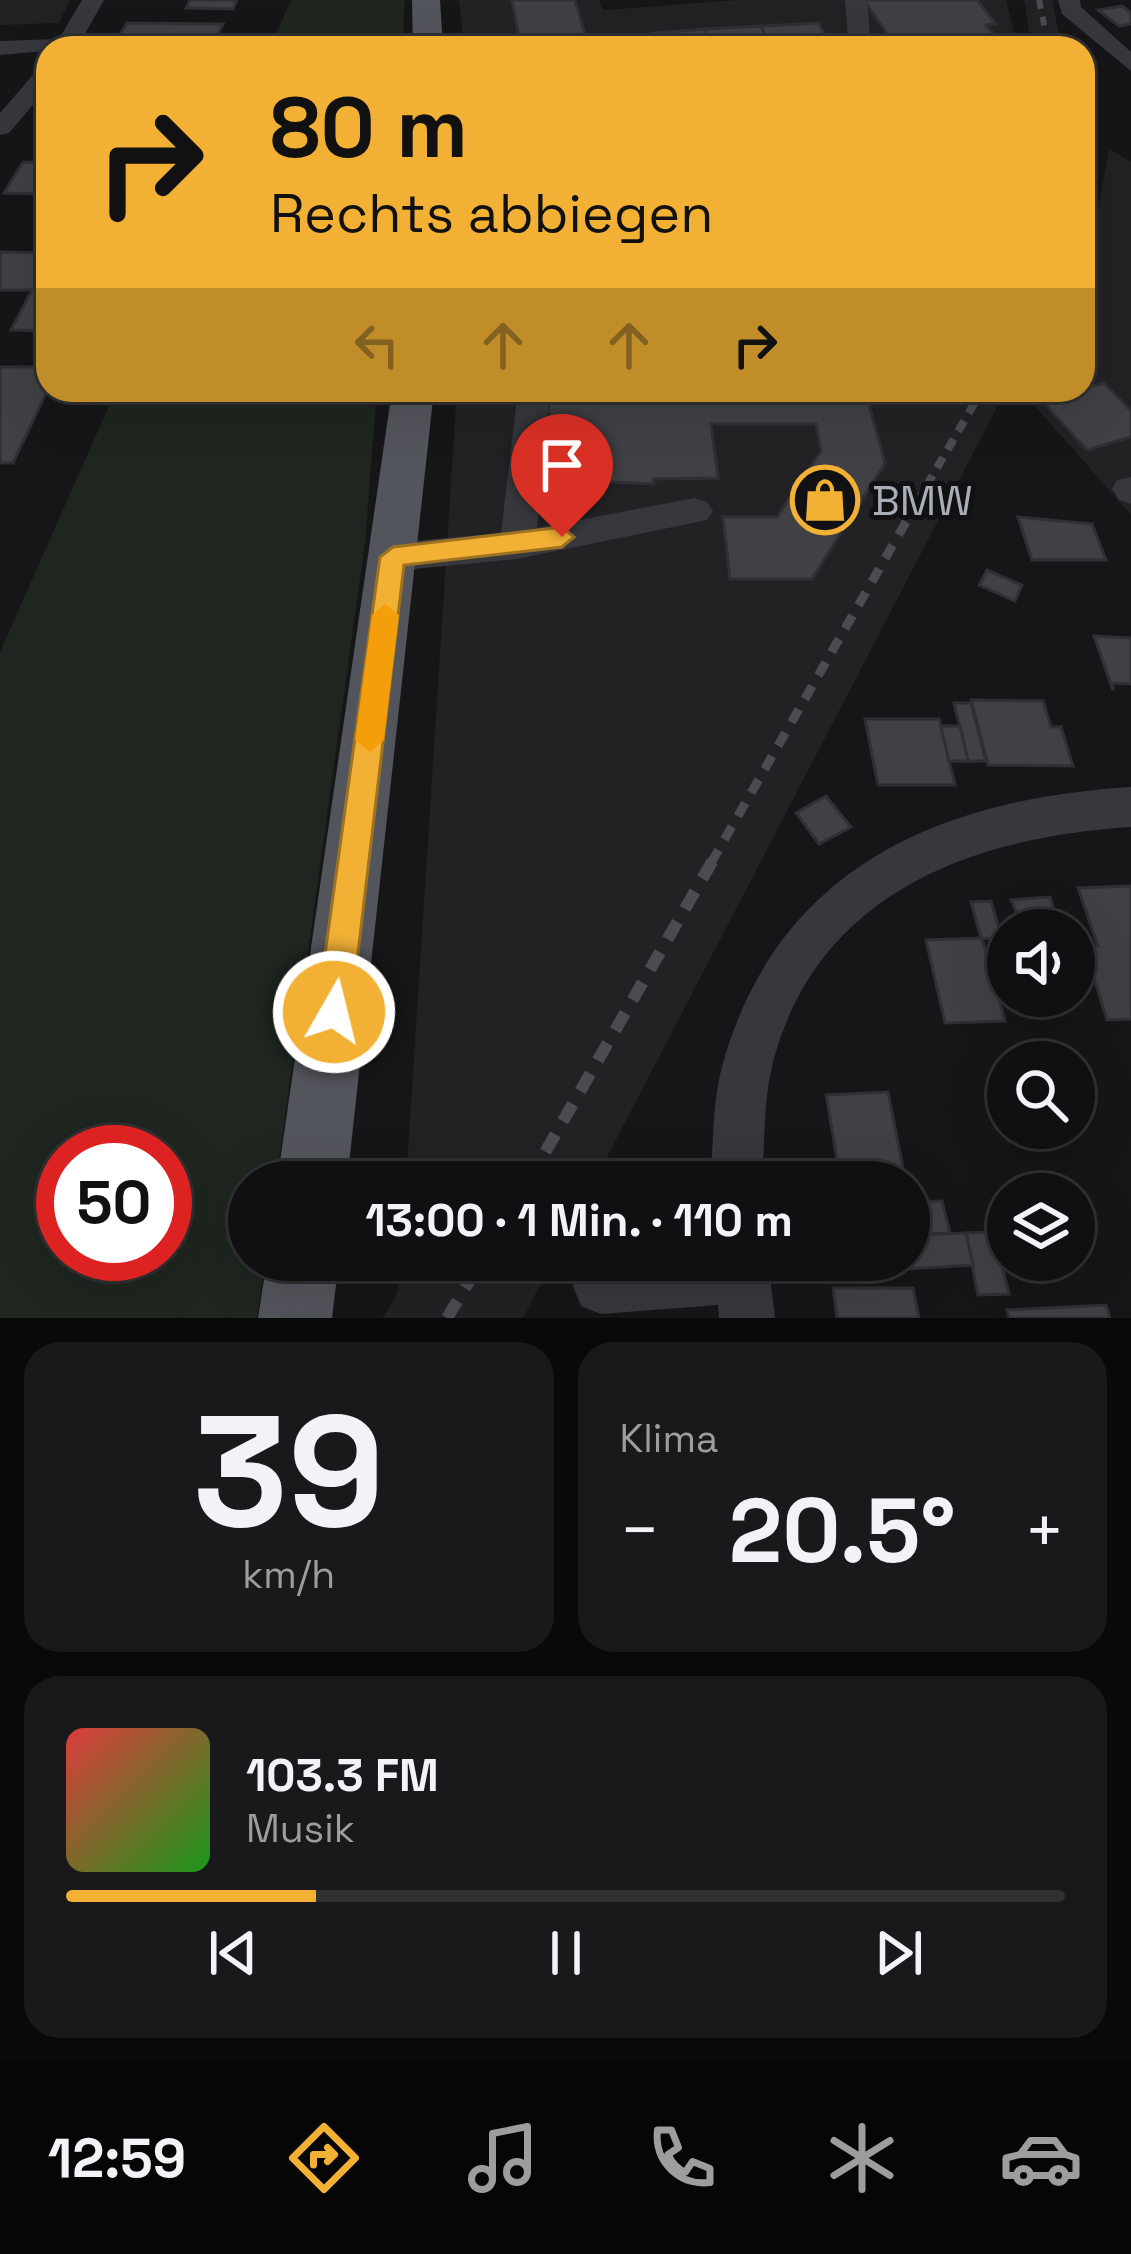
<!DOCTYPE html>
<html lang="de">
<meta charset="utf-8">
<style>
:root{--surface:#101012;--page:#19191b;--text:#f1f3f6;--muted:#9c9d9f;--line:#303032;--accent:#f2b134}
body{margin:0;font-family:"Space Grotesk",sans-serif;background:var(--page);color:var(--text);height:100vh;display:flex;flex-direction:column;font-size:45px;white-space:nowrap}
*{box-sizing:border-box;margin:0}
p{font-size:39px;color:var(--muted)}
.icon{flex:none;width:66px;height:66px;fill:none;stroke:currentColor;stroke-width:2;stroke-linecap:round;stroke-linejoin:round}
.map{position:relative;height:1318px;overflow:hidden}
.side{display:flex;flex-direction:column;gap:24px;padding:24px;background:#09090a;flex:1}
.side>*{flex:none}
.banner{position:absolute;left:36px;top:36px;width:1059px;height:366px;border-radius:36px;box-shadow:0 12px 48px #0002,0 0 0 3px var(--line);background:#f2b134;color:#111;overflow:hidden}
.fabs{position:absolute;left:987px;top:909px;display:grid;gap:24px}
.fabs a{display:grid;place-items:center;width:108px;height:108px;border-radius:50%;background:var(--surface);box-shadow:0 12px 48px #0002,0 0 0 3px var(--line);font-size:60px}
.speed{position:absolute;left:36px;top:1125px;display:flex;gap:24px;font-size:60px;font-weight:700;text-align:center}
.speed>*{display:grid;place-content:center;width:156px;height:156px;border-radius:50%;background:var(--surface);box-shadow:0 12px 48px #0002,0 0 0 3px var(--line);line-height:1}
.speed .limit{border:18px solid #d22;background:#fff;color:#111}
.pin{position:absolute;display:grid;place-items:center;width:102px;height:102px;color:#fff;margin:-123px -51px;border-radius:50% 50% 50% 0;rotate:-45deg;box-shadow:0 0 12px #0007}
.pin .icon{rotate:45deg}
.me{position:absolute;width:132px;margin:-66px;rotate:8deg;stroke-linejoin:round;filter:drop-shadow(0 0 9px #0008)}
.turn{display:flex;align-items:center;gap:42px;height:252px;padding:0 36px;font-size:54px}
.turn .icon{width:156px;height:156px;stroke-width:2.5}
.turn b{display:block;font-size:84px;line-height:102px}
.lanes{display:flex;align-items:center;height:114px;padding:0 36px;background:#0003;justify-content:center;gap:60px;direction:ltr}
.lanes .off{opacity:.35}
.big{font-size:90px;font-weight:800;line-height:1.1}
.side .card{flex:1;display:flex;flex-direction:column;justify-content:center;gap:18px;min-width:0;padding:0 42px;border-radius:36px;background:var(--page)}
.side .dial{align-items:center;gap:0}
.dial b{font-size:156px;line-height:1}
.song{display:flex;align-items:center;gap:36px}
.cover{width:144px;height:144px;border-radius:18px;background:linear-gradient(135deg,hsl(0 70% 55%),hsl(120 70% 35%))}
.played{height:12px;border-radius:6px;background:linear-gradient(90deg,var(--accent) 25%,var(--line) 25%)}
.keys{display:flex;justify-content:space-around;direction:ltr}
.heat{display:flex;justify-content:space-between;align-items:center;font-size:66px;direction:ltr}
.side .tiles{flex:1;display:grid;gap:24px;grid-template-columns:1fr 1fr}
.card:last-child{grid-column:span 2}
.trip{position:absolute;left:228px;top:1161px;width:702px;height:120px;border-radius:60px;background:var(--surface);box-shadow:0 12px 48px #0002,0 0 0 3px var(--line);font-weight:800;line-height:120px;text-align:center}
.tabs{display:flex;height:192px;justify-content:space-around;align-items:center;background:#060607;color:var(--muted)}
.tabs .icon{width:84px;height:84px}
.tabs .active{color:var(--accent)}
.tabs b{font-size:54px;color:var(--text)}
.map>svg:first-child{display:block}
.built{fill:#222225}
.green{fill:#1e261f;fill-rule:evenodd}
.building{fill:#404145;stroke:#303034;stroke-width:3}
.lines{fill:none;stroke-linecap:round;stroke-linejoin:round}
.minor{fill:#37383d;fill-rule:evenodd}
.major{fill:#53555c;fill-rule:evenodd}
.rail-far3{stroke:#4a4c52;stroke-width:6;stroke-dasharray:9 8;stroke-linecap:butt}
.rail-far2{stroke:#4a4c52;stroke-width:8;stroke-dasharray:12 9;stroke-linecap:butt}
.rail-far1{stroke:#4a4c52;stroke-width:9;stroke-dasharray:15 12;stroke-linecap:butt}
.rail{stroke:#4a4c52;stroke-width:12;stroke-dasharray:20 15;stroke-linecap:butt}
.route{fill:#f2b134;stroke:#9d7322;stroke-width:3}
.slow{fill:#f59e0b}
.labels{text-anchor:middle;stroke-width:10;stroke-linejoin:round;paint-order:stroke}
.poi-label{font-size:42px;fill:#a8adb8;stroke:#111113;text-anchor:start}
</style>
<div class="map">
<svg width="1131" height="1318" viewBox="0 0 1131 1318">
<rect width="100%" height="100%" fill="#161618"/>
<g class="built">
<path d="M0,0H70L59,23L0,25Z"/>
<path d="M459,0H599L603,10L738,0H1006L1018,48H464Z"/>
<path d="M1024,0H1052L1062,48H1032Z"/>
<path d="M1109,149L1131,162V515L1021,390H1083V290Z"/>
<path d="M457,390H1006L594,1182H406Z"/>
<path d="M401,1260H553L523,1318H383L398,1292Z"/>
</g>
<g class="green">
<path d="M291,0H405L402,48H270Z"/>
<path d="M116,390H377L365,543L276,1182H249V1260H265L257,1318H0V652ZM63,1152H165V1254H63Z"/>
</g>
<g class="building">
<path d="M190,0H237L233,9L186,8Z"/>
<path d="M512,0H575L589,48H521Z"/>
<path d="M864,0H977L996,24L986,25L1005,48H897Z"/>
<path d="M1122,6L1131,13V24L1119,26L1098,10Z"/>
<path d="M127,23L223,24L212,48L113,46Z"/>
<path d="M819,23L832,48H771L761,26Z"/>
<path d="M761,26L771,48H712L705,29Z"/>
<path d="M705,29L712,48H657L652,33Z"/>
<path d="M23,162L48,163V194L4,193Z"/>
<path d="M0,252L48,253V331L11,330L32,290H0Z"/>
<path d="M0,367H48V389L13,463H0Z"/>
<path d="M1104,383L1131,411V437L1087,450L1032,390L1070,392Z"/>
<path d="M549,390H865L885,463L812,579H730L723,517H777L821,451L816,424H711L718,478L653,479L654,484L548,479Z"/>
<path d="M1018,517L1092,524L1106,560H1032Z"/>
<path d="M987,570L1022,585L1015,601L979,585Z"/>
<path d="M1094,636L1131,638V684L1113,683V690Z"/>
<path d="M971,700L1043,701L1051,727H1061L1073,766L988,765Z"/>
<path d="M954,703H971L986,761H968Z"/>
<path d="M865,719H939L955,785H878Z"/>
<path d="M941,726H960L968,761H949Z"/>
<path d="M826,796L851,827L819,844L796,813Z"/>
<path d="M1131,886V1019L1107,1020L1084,946H1098L1078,888Z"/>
<path d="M1050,897L1060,930H1025L1011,900Z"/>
<path d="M991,901L1002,939L981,938L971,902Z"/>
<path d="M982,938L1005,1021L945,1023L926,940Z"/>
<path d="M888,1092L903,1168L839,1171L826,1095Z"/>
<path d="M942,1201L950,1233L909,1235V1202Z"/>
<path d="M994,1232L1009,1294L978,1295L966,1233Z"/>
<path d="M966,1233L973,1265L906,1269L909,1235Z"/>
<path d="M833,1288H913L919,1318H837Z"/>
<path d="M1106,1305L1110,1318H1009L1007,1310Z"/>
</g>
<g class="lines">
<g class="minor">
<path d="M82,0H104L77,48L0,55V41L59,39Z"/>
<path d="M845,0H867L871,48H849Z"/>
<path d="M1058,0H1080L1081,7L1131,52V71L1062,14Z"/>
<path d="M632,36L640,38L645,48H623L624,38Z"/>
<path d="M48,65V87L9,133L0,135V113L40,67Z"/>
<path d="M518,390H550L537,528L695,498L707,502L713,511L707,520L517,559L393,571L380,567L375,557L380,547L393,543L501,533Z"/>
<path d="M1131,477V504L1119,500L1112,489L1117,480Z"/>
<path d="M1131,787V827C973,837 818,892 773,1062C763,1101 765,1143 762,1182H710C714,1143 712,1101 723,1063C779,866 941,799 1131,787Z"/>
<path d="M597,1260H768L775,1318H719L718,1305L601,1314L581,1306L573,1286L581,1266Z"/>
</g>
<g class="major">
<path d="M412,0H440L443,48H413Z"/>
<path d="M392,390H434L347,1182H277Z"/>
<path d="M267,1260H339L332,1318H258Z"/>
</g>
<path class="rail-far3" d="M1039,0L1049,48"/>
<path class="rail-far2" d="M916,504L982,390"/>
<path class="rail-far1" d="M711,863L918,501"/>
<g class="rail">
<path d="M528,1182L713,860"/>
<path d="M447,1318L482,1260"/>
</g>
</g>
<path class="route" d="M562,527L574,537L562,547L404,565L351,1012L346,1024L334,1029L322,1024L317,1012L380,557L393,547Z"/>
<path class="slow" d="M385,604L399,615L384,740L370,752L355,740L372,615Z"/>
<defs>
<symbol id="shop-ring" viewBox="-11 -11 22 22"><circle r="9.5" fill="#111113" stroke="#f2b134" stroke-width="1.5"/><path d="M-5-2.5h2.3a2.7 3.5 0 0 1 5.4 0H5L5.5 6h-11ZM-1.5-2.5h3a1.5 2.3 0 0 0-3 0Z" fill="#f2b134"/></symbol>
</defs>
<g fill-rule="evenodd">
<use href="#shop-ring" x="787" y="462" width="76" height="76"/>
</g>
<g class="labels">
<g class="poi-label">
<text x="872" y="515">BMW</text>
</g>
</g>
</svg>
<div class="fabs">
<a><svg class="icon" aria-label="sound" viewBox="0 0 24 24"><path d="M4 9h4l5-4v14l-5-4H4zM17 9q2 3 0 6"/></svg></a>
<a><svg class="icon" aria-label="search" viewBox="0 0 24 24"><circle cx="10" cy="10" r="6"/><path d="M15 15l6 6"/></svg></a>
<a><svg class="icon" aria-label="layers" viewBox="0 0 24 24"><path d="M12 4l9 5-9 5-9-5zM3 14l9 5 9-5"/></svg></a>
</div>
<div class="speed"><div class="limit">50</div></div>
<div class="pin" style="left:562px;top:537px;background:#d93025"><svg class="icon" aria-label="arrive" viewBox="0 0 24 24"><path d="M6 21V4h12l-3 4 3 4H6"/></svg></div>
<svg class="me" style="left:334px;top:1012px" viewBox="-20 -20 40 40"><circle r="17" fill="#f2b134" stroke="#fff" stroke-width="3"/><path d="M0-11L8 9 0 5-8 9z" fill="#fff"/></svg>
<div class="trip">13:00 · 1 Min. · 110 m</div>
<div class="banner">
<div class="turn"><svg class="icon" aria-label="right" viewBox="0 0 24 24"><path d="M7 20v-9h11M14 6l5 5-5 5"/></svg><div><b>80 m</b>Rechts abbiegen</div></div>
<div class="lanes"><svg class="icon off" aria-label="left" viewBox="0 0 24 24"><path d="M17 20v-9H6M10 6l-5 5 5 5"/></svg><svg class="icon off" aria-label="ahead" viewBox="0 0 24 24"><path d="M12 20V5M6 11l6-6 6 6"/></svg><svg class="icon off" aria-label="ahead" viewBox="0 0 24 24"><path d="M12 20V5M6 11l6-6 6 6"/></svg><svg class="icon" aria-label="right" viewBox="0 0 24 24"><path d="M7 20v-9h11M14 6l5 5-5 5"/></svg></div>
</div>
</div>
<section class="side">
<div class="tiles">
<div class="card dial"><b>39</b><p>km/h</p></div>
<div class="card"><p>Klima</p>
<div class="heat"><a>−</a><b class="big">20.5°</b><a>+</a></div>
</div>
<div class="card">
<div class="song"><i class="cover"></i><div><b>103.3 FM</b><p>Musik</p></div></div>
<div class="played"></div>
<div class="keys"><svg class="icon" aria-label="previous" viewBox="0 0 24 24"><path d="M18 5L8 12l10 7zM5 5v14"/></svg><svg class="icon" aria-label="pause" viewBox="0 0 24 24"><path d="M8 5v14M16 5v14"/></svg><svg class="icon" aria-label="next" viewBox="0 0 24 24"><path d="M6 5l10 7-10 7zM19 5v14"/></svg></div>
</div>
</div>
</section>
<nav class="tabs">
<b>12:59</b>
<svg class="icon active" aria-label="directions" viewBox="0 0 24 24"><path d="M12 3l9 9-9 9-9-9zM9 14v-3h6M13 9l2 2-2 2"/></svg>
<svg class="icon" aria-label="music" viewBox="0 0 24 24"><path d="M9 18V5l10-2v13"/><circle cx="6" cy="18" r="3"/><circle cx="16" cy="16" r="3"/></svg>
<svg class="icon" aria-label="phone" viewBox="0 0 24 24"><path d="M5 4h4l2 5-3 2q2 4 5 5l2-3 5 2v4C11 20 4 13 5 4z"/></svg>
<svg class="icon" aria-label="climate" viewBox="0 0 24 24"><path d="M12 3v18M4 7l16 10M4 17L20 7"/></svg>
<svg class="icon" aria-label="car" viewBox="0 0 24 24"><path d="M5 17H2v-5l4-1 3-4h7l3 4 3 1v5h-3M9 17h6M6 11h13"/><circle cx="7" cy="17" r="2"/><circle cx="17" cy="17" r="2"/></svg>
</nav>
